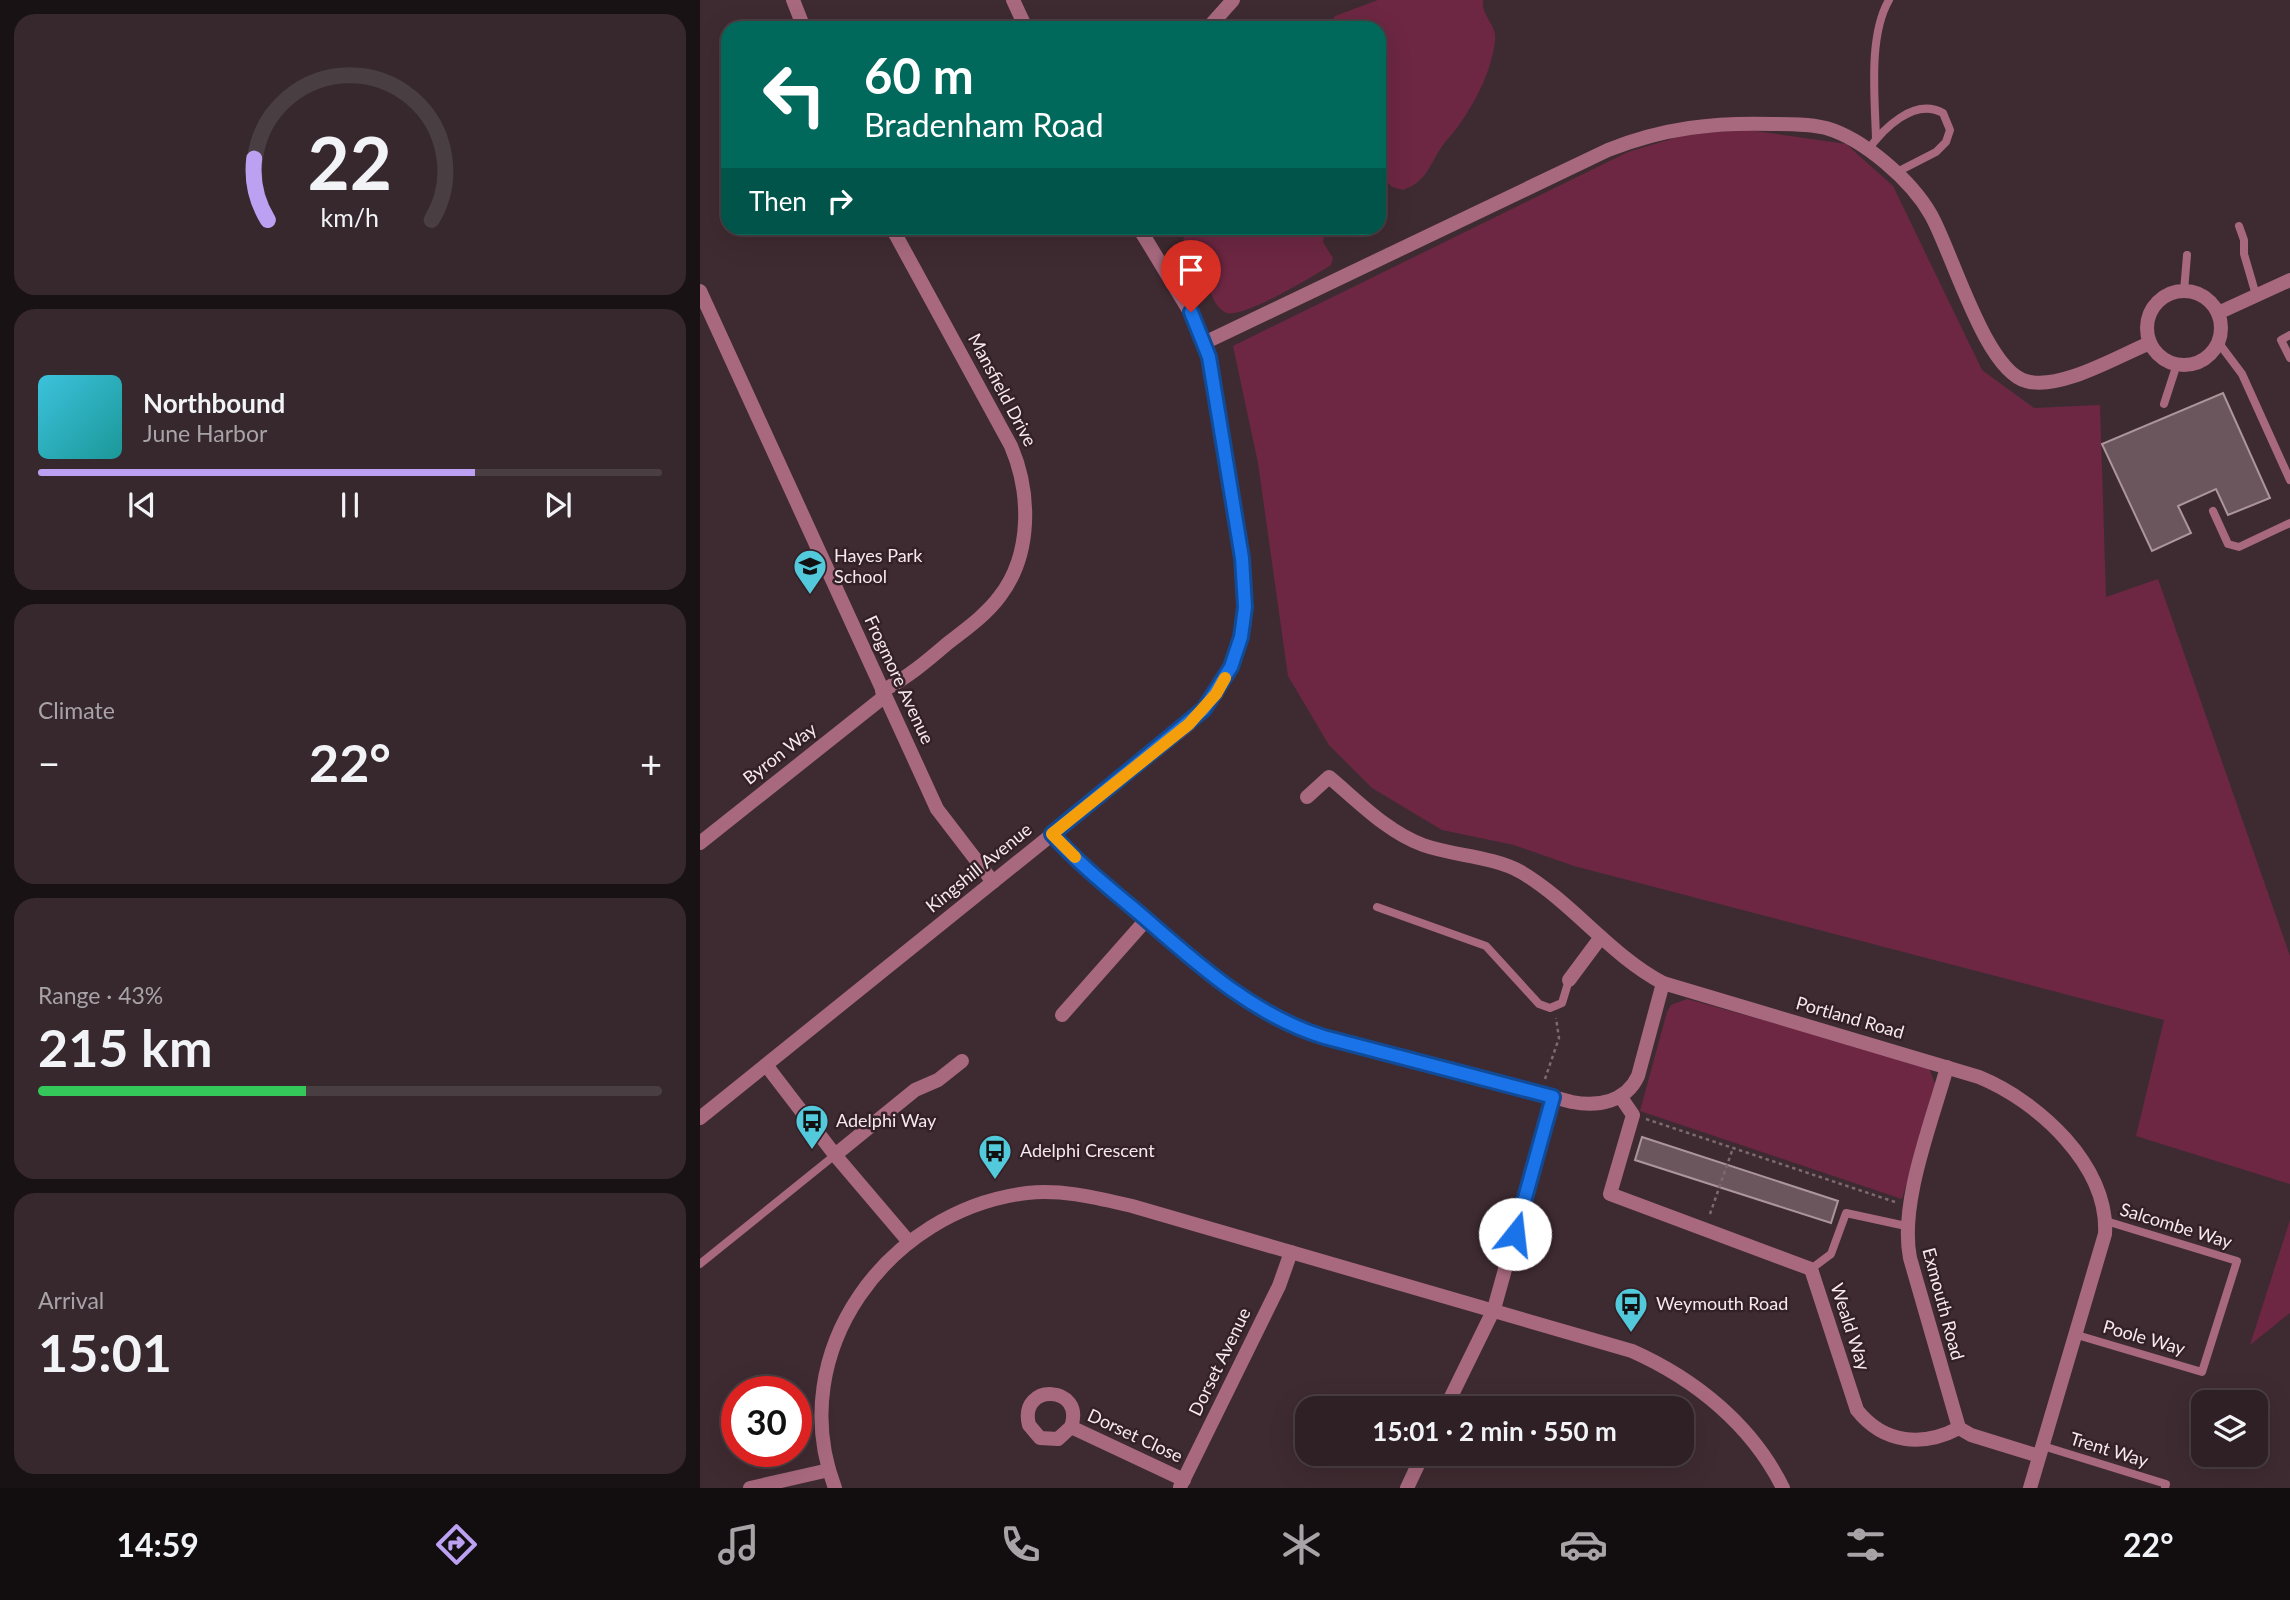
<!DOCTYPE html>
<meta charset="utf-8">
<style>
:root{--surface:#2e2025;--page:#36282d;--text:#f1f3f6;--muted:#a7a3a7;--line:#493e42;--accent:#bca0f2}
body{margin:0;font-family:Lato,sans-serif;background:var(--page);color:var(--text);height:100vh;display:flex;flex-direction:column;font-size:26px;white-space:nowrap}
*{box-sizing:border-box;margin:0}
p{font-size:23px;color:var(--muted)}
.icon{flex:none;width:38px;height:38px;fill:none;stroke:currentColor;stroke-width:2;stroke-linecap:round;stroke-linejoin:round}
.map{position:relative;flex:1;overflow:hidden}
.details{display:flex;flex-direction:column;gap:14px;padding:14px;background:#191214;width:700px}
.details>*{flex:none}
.hud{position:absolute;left:21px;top:21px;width:665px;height:214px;border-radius:21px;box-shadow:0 7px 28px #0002,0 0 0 2px var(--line);background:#00695c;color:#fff;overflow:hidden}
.tools{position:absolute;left:1491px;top:1390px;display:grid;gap:14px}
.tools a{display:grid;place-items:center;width:77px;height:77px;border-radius:14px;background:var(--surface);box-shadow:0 7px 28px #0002,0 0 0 2px var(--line);font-size:35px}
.speed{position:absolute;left:21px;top:1376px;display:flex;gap:14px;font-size:35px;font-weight:700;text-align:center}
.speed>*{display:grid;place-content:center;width:91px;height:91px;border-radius:50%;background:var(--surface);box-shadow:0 7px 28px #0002,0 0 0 2px var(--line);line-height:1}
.speed .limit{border:10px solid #d22;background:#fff;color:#111}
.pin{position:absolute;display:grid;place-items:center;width:60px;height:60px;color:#fff;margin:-72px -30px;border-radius:50% 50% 50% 0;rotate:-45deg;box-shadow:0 0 7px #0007}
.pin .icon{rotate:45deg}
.me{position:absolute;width:77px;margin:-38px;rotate:16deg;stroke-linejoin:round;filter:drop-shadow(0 0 5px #0008)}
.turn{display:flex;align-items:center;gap:24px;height:147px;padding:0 28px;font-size:32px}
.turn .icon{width:91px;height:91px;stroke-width:2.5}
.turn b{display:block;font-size:49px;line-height:60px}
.then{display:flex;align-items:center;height:66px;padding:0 28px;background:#0003;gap:14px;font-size:26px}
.big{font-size:52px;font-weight:700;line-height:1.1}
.details .card{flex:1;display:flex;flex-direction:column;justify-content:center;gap:10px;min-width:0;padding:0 24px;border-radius:21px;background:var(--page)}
.details .dial{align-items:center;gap:0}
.dial svg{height:182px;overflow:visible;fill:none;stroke:var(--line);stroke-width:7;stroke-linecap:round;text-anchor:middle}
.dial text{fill:var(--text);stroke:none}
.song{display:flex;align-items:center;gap:21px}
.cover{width:84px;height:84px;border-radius:10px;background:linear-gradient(135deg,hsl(190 70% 55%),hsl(180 70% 35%))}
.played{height:7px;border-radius:4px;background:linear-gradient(90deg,var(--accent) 70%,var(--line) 70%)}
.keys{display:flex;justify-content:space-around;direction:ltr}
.heat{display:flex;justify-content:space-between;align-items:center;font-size:38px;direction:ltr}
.charge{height:10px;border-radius:5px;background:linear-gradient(90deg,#34c759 43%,var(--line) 0)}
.trip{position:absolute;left:595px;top:1396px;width:399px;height:70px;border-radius:21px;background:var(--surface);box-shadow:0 7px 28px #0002,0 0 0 2px var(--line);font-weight:700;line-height:70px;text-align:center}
.tab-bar{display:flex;height:112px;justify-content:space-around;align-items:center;background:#120d0f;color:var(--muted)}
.tab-bar .icon{width:49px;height:49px}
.tab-bar .current{color:var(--accent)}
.tab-bar b{font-size:32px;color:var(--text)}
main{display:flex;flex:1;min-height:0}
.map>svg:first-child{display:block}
.green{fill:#6d2743}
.building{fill:#6c565d;stroke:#ac959b;stroke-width:2}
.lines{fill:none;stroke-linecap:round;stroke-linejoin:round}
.path{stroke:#7b6a70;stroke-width:2.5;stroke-dasharray:3.5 3.5;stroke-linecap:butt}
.service{stroke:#a8697e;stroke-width:8}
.minor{stroke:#a8697e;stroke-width:14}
.tertiary{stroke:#a8697e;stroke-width:14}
.route-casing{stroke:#114b97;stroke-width:18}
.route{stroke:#1a73e8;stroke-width:12}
.slow{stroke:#f59e0b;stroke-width:12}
.labels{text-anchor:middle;stroke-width:5;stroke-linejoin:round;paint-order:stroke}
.street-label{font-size:18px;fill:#f6e9ed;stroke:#342127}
.poi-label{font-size:18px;fill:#f6e9ed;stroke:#342127;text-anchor:start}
</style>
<main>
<section class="details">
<div class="card dial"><svg viewBox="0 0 100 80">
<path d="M14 69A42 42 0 1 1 86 69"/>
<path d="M14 69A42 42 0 0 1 8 42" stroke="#bca0f2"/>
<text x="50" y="56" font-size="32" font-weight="700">22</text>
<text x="50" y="72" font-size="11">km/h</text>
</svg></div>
<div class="card">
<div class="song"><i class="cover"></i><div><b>Northbound</b><p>June Harbor</p></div></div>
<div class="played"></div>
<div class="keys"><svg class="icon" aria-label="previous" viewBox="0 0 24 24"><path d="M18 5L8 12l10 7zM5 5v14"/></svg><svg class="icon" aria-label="pause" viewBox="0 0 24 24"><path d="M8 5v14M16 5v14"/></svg><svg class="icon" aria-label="next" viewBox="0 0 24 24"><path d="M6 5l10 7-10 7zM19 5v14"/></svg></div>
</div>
<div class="card"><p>Climate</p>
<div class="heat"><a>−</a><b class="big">22°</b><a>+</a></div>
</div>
<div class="card"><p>Range · 43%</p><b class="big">215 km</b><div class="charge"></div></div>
<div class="card"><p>Arrival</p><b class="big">15:01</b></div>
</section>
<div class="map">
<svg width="1590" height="1488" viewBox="0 0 1590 1488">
<rect width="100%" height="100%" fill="#3e2b31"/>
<g class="green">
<path d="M678,0H783C781,16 797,25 795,40C792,70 776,101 759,125C753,134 744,142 739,151C728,169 724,183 703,190L692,187L679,173V28H627L635,16Z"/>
<path d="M1049,130L1146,144L1193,186L1282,370L1334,408L1400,405L1406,597L1458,579L1590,956V1184L1436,1136L1464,1020L874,866L814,845L742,830L672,788L629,745L588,676L558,463L533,346L928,152L988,134Z"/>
<path d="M492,228H631L625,232L623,242L633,258L631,265C615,275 545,318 527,313C513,308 511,289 505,277C498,264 484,253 483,239Z"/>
<path d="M987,999L1222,1064L1229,1068L1235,1084L1202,1199L940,1111L967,1012L971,1005Z"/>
<path d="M1590,1220V1313L1550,1345Z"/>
</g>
<g class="building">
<path d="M1523,393L1570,498L1528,515L1516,489L1478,506L1491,533L1452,551L1402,444Z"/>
<path d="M942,1137L1138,1201L1131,1223L935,1160Z"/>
</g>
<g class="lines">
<g class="path">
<path d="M845,1079L859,1038L856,1018"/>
<path d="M946,1119L1195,1202"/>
<path d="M1010,1214L1033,1148"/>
</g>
<g class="service">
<path d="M1176,139C1175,98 1168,36 1189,0"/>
<path d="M1167,151C1183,129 1214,97 1243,113L1250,130L1246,142L1236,152L1197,172"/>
<path d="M1539,226L1544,240V254L1556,295"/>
<path d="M1484,291L1487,255"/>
<path d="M1590,335L1581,340L1590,358"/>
<path d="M1518,342L1542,374L1590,480"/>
<path d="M1464,404L1477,364"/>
<path d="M1513,511L1528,544L1539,547L1590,523"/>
<path d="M677,907L786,946L839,1004L850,1008L862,1003L869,980"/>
<path d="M0,1264L135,1155"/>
<path d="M1111,1269L1131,1254L1146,1213L1206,1226"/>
<path d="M1377,1335L1502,1372L1537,1261L1406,1221"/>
<path d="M1343,1446L1466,1484L1465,1488"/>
</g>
<g class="minor">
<path d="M93,0L104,28"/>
<path d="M508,28L533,0"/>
<path d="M0,291L237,809L293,882"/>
<circle cx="1484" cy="328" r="37"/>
<path d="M1518,313L1590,280"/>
<path d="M504,343L908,150C963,128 1015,122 1073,124C1091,124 1109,124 1126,128C1164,139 1212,181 1231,215C1252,252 1285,370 1326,381C1360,391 1418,356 1450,343"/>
<path d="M182,691C207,678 227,661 248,643C266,629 286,615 300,596C332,554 331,493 311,446L192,228"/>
<path d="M607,797L629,777C658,801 687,832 723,845C754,856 792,856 821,872C873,903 910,955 963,983L1279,1077C1338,1101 1409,1166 1405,1234L1330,1488"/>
<path d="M352,834C377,862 407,885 435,910C491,959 551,1015 624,1037L872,1102C898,1107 926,1102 938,1076L963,983"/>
<path d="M0,843L185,696"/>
<path d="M869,980L901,937"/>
<path d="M362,1015L446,920"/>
<path d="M66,1065L135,1155L209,1242"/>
<path d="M1247,1067C1232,1122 1199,1203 1210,1258L1259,1428"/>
<path d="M920,1096L933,1115L910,1194L1111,1269L1157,1410C1184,1444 1223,1447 1259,1428L1271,1435L1339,1456"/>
<path d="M135,1155L215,1090L238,1080L262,1061"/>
<path d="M745,1409L794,1309L853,1097"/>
<path d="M371,1427C386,1385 318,1382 329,1425L340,1438L358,1439L371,1427L484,1480"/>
<path d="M480,1487L579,1286L591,1252"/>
<path d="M50,1488L129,1470"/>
<path d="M135,1488C83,1352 188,1210 327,1193C362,1189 397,1198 432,1206L932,1351C995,1379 1052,1425 1083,1488"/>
<path d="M707,1488L723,1454"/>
</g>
<g class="tertiary">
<path d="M313,0L326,28"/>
<path d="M0,1118L489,724L516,694L537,652L545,621L543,570L509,357L490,312L439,228"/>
</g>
</g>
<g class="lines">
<defs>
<path id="route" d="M491,312L509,357L542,558L545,607L541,637L531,667L504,709L352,834C378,863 409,888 439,913C494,961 552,1015 624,1037L853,1097L815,1234"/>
</defs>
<use href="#route" class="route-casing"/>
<use href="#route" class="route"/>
<path class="slow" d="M375,857L352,834L489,724L516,694L525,678"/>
</g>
<defs>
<symbol id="school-pin" viewBox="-11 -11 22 30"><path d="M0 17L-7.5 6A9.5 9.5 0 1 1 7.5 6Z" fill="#53cadc" stroke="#342127"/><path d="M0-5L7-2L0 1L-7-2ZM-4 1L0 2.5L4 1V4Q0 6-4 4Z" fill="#111"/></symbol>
<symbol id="bus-pin" viewBox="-11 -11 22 30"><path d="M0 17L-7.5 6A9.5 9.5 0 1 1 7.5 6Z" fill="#53cadc" stroke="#342127"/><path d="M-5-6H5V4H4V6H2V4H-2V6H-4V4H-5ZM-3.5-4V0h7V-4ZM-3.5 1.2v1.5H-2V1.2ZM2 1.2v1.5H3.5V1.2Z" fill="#111"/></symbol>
</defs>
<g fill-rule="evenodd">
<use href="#school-pin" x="91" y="547" width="38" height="52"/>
<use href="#bus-pin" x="93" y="1102" width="38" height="52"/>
<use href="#bus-pin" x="276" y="1132" width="38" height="52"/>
<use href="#bus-pin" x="912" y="1285" width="38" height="52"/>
</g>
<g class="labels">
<g class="street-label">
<text transform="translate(302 390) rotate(62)" y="6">Mansfield Drive</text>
<text transform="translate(199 680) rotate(65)" y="6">Frogmore Avenue</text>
<text transform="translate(80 754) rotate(-38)" y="6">Byron Way</text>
<text transform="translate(279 868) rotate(-39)" y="6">Kingshill Avenue</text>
<text transform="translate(1150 1018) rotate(16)" y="6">Portland Road</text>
<text transform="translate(1476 1226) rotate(17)" y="6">Salcombe Way</text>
<text transform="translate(1243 1304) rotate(75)" y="6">Exmouth Road</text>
<text transform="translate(1150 1327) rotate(72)" y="6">Weald Way</text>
<text transform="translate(1444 1338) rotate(16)" y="6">Poole Way</text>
<text transform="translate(520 1362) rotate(-64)" y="6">Dorset Avenue</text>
<text transform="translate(435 1436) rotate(25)" y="6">Dorset Close</text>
<text transform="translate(1409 1450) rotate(17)" y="6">Trent Way</text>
</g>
<g class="poi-label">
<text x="134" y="562">Hayes Park<tspan x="134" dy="21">School</tspan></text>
<text x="136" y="1127">Adelphi Way</text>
<text x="320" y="1157">Adelphi Crescent</text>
<text x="956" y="1310">Weymouth Road</text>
</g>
</g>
</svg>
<div class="tools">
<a><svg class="icon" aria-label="layers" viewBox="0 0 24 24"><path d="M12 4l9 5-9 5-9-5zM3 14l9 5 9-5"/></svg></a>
</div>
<div class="speed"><div class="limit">30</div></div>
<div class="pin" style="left:491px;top:312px;background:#d93025"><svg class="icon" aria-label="arrive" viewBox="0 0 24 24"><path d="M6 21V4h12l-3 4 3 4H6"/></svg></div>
<svg class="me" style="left:815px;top:1234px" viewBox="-20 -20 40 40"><circle r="19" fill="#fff"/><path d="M0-13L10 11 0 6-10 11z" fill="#1a73e8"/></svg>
<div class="trip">15:01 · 2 min · 550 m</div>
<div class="hud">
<div class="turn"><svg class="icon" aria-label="left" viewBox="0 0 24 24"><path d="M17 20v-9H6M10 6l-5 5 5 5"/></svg><div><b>60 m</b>Bradenham Road</div></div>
<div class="then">Then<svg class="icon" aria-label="right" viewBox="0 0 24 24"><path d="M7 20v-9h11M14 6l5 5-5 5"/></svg></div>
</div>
</div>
</main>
<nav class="tab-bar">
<b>14:59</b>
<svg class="icon current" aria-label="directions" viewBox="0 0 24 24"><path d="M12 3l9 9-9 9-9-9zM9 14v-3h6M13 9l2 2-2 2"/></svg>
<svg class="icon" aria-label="music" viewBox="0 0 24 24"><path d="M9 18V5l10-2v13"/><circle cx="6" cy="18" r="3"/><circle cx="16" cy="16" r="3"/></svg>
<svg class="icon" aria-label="phone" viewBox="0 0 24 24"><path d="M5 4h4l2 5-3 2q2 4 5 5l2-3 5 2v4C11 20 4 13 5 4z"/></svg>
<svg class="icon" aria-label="climate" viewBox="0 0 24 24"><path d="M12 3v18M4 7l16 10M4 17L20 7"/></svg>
<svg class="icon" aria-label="car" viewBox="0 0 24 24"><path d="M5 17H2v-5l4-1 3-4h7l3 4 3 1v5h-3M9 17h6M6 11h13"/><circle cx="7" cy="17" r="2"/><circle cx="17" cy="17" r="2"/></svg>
<svg class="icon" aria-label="filters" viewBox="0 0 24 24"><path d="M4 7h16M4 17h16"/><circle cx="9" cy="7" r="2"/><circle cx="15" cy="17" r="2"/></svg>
<b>22°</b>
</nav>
